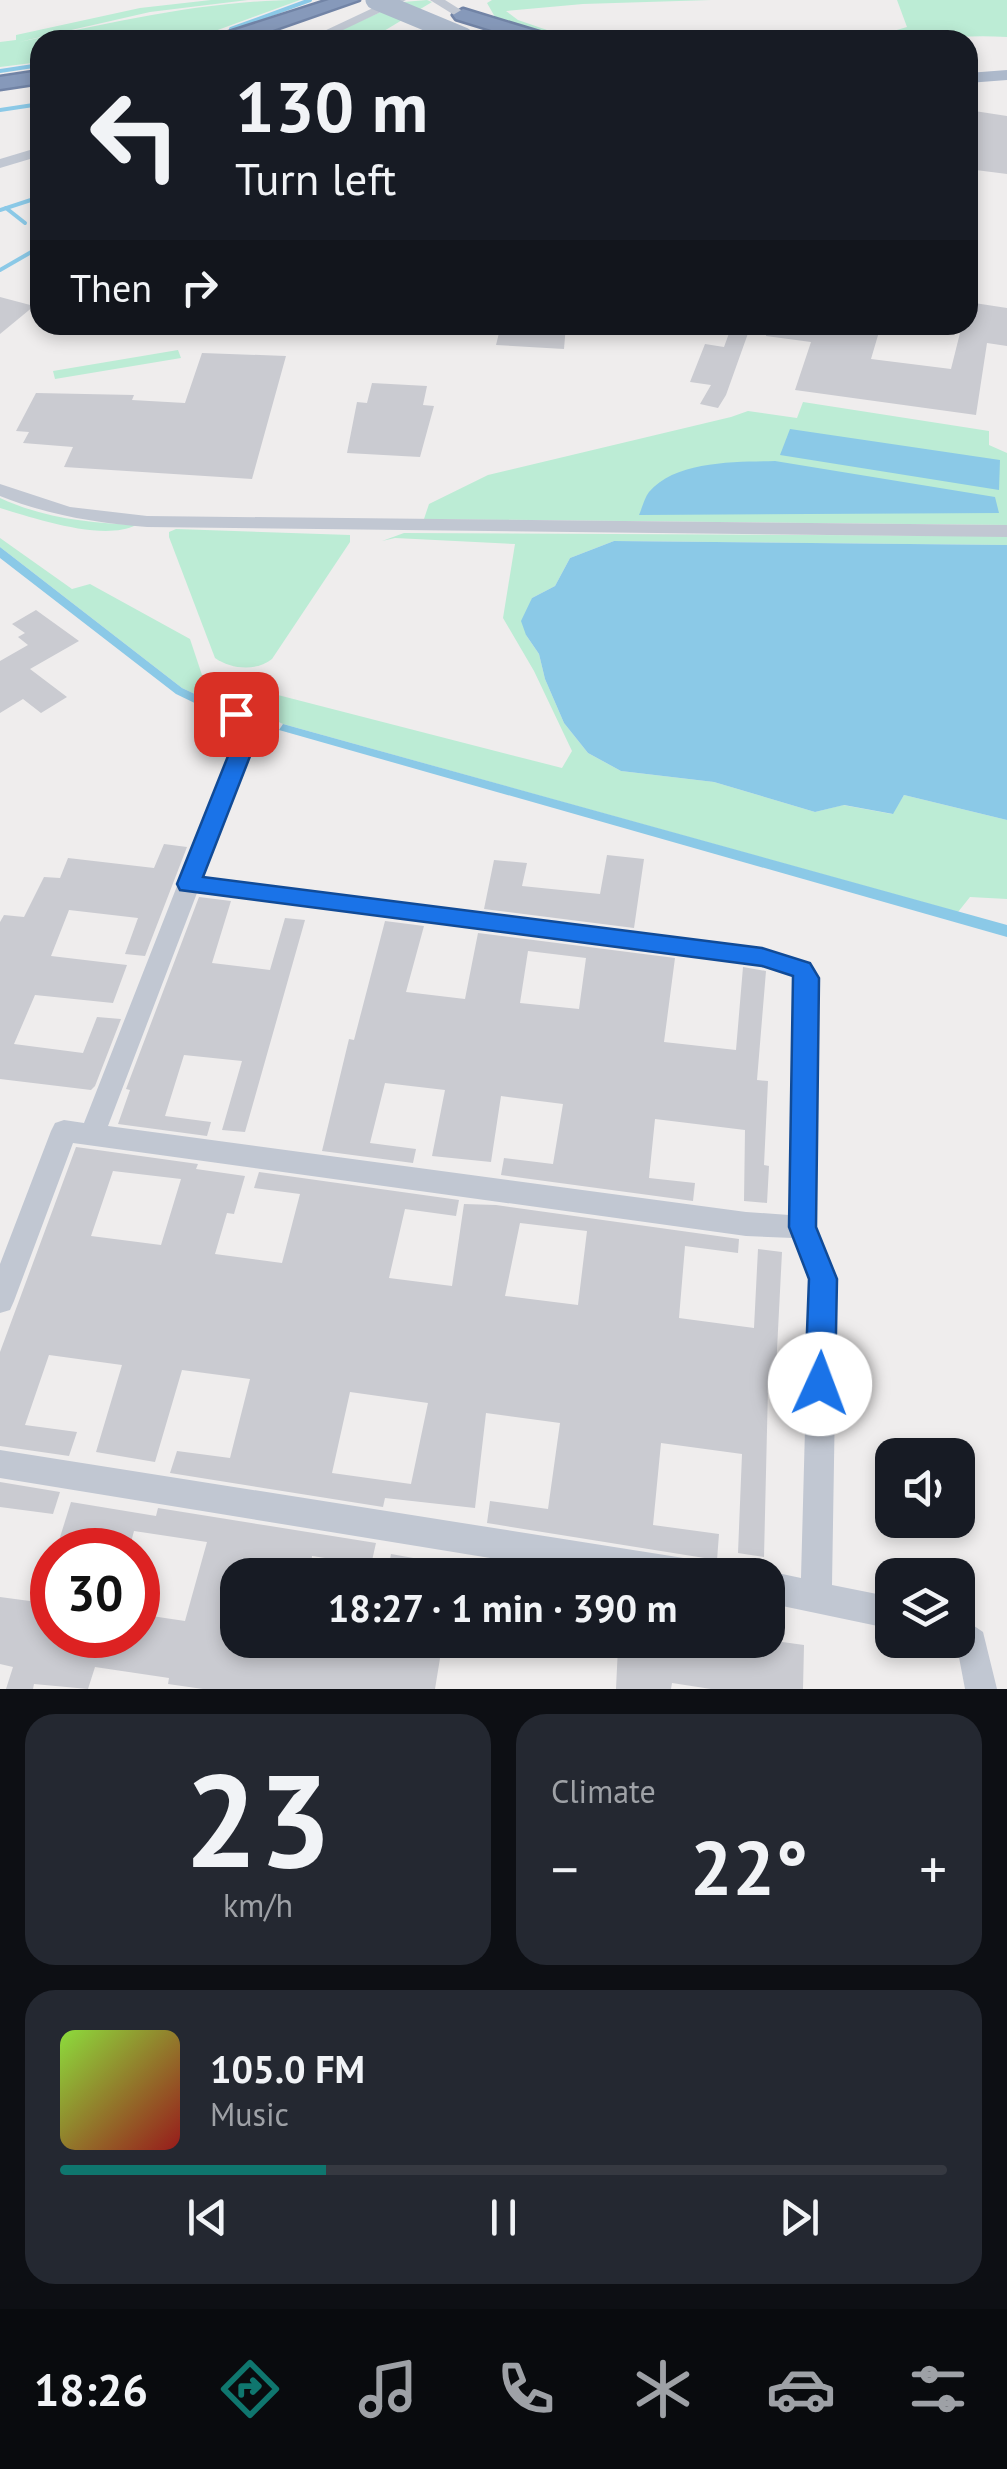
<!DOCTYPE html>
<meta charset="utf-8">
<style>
:root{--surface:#171b24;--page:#242831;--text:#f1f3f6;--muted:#9ea1a6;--line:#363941;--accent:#0f766e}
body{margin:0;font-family:"PT Sans",sans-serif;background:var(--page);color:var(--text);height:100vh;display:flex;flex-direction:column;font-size:38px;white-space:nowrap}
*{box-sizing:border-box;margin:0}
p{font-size:32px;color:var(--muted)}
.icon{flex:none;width:55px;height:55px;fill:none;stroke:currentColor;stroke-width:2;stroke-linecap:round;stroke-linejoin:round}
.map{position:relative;height:1689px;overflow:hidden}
.drawer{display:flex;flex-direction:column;gap:25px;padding:25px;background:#0d0f14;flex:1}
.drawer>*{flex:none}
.banner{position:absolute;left:30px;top:30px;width:948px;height:305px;border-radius:30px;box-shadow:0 5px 15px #0003;background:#171b24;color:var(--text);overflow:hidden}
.controls{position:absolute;left:875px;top:1438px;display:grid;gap:20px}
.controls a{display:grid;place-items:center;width:100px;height:100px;border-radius:20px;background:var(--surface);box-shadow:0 5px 15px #0003;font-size:50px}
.speed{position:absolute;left:30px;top:1528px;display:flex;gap:20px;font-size:50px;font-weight:700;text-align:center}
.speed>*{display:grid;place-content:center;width:130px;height:130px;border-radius:50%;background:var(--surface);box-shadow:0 5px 15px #0003;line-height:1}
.speed .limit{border:15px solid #d22;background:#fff;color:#111}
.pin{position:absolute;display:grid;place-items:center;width:85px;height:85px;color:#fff;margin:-42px;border-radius:20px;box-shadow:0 5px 15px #0006}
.me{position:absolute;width:110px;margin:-55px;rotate:2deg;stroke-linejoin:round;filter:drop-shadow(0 0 8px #0008)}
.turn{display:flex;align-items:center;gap:35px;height:210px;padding:0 40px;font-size:45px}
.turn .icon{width:130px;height:130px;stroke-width:2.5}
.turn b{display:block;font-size:70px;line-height:85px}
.then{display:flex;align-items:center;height:95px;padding:0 40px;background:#0003;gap:20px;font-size:38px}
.big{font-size:75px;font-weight:700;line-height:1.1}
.drawer .tile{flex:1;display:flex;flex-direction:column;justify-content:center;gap:15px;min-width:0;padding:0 35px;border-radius:30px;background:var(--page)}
.drawer .dial{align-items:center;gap:0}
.dial b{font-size:130px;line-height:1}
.song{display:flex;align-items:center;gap:30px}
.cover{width:120px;height:120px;border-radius:15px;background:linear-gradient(135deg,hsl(90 70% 55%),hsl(0 70% 35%))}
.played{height:10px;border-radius:5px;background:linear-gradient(90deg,var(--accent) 30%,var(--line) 30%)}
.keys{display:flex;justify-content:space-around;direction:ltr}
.heat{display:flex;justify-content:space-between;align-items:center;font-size:55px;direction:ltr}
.drawer .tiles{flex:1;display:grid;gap:25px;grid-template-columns:1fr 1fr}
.tile:last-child{grid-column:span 2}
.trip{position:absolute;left:220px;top:1558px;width:565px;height:100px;border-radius:30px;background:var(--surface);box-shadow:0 5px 15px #0003;font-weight:700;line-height:100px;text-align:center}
.menu{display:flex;height:160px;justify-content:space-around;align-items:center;background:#090b0e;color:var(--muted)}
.menu .icon{width:70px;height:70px}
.menu .active{color:var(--accent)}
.menu b{font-size:45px;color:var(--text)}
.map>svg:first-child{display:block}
.green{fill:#bcecd5}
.water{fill:#8bc9e7}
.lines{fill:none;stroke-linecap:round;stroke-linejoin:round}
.stream{stroke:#8bc9e7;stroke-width:4}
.building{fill:#cacbd1;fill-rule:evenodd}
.highway-casing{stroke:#7284a6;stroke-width:5}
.minor{fill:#c1c7d2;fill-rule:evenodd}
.major{fill:#adb9cb;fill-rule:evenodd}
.highway{fill:#8699ba;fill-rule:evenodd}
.major-bridge{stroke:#adb9cb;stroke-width:19}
.route{fill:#1a73e8;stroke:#114b97;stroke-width:2.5}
</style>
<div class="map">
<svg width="1007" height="1689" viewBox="0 0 1007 1689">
<rect width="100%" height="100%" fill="#efeded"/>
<g class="green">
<path d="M211,0H248L150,12L19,42C112,23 205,0 300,0L215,31L176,40H40V62L0,67V42L16,40V35L140,8Z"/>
<path d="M427,0L432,2L369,40H318L403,2Z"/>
<path d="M492,0H711L583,4L506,11L518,20L576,40H556L527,30L495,17L487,3Z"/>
<path d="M897,0H1007V37C965,34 930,40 889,40L890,32L907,27Z"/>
<path d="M178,350L181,358L55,379L53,371Z"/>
<path d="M803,402L989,431V445L1007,453V525L424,519L429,504L488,475L731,417L748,411L797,418Z"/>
<path d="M0,498C43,518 89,523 136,525C103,542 34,518 0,508Z"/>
<path d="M176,529L350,535V542L272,659C257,671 232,670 215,658L169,537V532Z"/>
<path d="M404,533L1007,536V545L614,541L570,558L555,586L532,598L526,635L539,654L545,679L564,723L588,753L621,771L714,782L815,812L843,805L892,814L904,795L1007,820V899L970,897L958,912L283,724L262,714L274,694L562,768L572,751L534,671L503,618L515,544L395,538L382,541Z"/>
<path d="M0,538L72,589L90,584L190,639L205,684L214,695L210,701L182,688L0,547Z"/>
</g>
<g class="water">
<path d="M790,429L1000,460L999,490L780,455Z"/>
<path d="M775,461L995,497L999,513L639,515C642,508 645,497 649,492C676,460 737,462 775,461Z"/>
<path d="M614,541L1007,545V820L904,795L893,814L844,805L815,812L714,782L621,771L588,753L564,723L545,679L539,654L526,635L521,621L532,598L555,586L570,558Z"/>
<path d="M0,547L182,688L210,701L203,707L176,694L0,558Z"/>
<path d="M283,724L1007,925V937L279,730Z"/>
</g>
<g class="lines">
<g class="stream">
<path d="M231,29L310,0"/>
<path d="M195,40L235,31"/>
<path d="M0,71L40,65"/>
<path d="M0,110L40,104"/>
<path d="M6,208L25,223"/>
<path d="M0,210L40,197"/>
<path d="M0,270L40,247"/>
</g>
</g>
<g class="building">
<path d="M968,110L1007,116V174L968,169Z"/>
<path d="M0,297L34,306L0,334Z"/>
<path d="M968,302L1007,308V346L987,343L976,415L795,390L811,342L766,336L767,325H881L871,359L951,369L962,325H968Z"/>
<path d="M501,325H566L564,349L496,345Z"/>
<path d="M732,325H751L726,395L718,408L700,404L711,385L690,382L705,344L724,347Z"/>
<path d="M202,353L286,356L252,479L64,467L73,447L23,443L29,432L16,431L36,393L134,395L132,400L185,403Z"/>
<path d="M372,383L427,386L423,405L434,406L420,457L347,453L357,402L367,403Z"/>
<path d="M36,610L79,641L30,669L67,697L41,713L23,699L0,713V661L28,645L18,637L25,633L12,624Z"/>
<path d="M164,844L187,847L145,956L125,954L138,918L69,910L51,956L127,965L113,1003L35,995L14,1044L83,1053L97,1017L121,1019L95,1086L91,1090L0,1079V922L4,915L24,917L44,877L60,878L68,858L154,868Z"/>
<path d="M607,855L644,859L634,928L484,909L494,860L527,863L522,886L600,894Z"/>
<path d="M199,897L231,901L212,963L270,970L285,918L305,920L245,1132L222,1130L242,1061L184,1055L165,1116L211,1122L207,1136L118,1124L130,1090L126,1089Z"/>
<path d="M385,921L424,926L406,992L465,999L478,933L675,958L664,1042L736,1050L743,967L766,971L757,1080L768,1081L764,1165L769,1166L767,1203L744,1201L745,1130L655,1119L649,1178L695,1183L693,1201L501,1175L504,1158L553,1164L563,1104L501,1096L491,1162L432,1156L445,1090L385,1083L370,1143L416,1149L413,1163L322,1151L349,1039L354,1040ZM528,951L586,958L579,1009L520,1003Z"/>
<path d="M76,1147L198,1164L196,1169L245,1176L234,1214L227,1213L215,1254L282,1263L300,1194L254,1188L259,1172L459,1200L456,1216L405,1209L389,1278L452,1286L464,1204L496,1205L739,1239L738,1253L685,1246L679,1318L754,1328L758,1249L782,1252L775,1389L768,1388L764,1557L738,1553L742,1454L661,1443L653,1525L719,1534L717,1560L487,1523L490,1501L548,1509L560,1423L486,1413L475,1508L385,1498L383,1507L170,1473L177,1451L230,1458L250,1379L182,1370L155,1462L96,1452L122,1365L49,1355L25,1425L77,1432L69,1456L0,1446V1352ZM113,1171L181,1179L161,1245L91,1236ZM520,1223L587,1231L578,1305L505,1296ZM350,1392L428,1403L411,1484L332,1473Z"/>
<path d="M0,1482L60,1492L53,1514L0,1507Z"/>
<path d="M71,1502L156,1516L158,1508L376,1543L371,1565L312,1556L310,1575H238L234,1640H294L293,1646L370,1658L374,1640H443L435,1689H203L168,1684L169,1678L95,1667L88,1689L34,1684L33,1689H6L13,1667L0,1664V1597L52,1604V1635H138V1614L185,1621L207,1542L134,1531L129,1550H56Z"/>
<path d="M391,1554L419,1559L416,1575H387Z"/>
<path d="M623,1640H768L804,1645L803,1689H711L672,1683L671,1689H616L618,1647L622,1648Z"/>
</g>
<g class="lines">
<defs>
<g id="highway">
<path d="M329,0H359L244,40H214L217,36Z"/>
<path d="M463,9L552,36L555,40H524L456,19L453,15Z"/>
<path d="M40,71V83L0,89V77Z"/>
</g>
</defs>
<use href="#highway" class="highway-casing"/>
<g class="minor">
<path d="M390,0H406L322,40H305Z"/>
<path d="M430,0H445L469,15L459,18Z"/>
<path d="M40,147V156L0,168V159Z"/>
<path d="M0,484L70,507L147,516L1007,525V537L147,527C96,523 48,515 0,496Z"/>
<path d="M235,708C253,713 252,730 254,746L203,877L763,948C785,955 807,958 819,978L816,1227L837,1279L832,1585L892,1597V1629L768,1603V1575H759L768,1571L801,1578L809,1279L793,1238L746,1236L73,1143L14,1301L10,1310L0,1313V1264L51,1131L55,1123L64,1120L84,1123L232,746L231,724L225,715ZM197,893L762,966L793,977L789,1215L746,1212L108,1126Z"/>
<path d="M0,1450L690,1559L701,1564L706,1575H594L0,1478Z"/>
<path d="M958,1615L983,1632L997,1689H965L958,1652L946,1640H958Z"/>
</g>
<path class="major" d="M1007,70V80L968,83V73Z"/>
<use href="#highway" class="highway"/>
<path class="major-bridge" d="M375,0L464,37"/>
</g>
<path class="route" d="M236,707L243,709L252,723L254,746L203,877L762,948L810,963L819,978L816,1227L837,1279L835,1384L830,1393L820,1397L810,1393L805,1384L809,1279L789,1227L793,976L762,966L180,890L177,884L232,746L230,723L225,714Z"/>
</svg>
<div class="controls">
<a><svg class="icon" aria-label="sound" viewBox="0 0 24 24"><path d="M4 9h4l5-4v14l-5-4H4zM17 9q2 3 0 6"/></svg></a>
<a><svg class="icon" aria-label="layers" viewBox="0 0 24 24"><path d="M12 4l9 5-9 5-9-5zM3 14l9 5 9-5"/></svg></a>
</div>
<div class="speed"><div class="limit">30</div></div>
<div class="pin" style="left:236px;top:714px;background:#d93025"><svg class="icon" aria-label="arrive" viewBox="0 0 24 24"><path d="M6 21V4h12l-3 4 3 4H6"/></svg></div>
<svg class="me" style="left:820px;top:1384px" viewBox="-20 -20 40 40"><circle r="19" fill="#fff"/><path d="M0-13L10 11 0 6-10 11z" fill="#1a73e8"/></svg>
<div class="trip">18:27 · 1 min · 390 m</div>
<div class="banner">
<div class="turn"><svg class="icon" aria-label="left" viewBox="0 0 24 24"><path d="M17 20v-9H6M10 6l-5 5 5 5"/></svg><div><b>130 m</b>Turn left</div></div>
<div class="then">Then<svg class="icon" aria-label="right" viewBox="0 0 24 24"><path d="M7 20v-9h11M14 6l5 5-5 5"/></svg></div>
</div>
</div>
<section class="drawer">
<div class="tiles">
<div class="tile dial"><b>23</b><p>km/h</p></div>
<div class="tile"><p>Climate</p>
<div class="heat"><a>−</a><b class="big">22°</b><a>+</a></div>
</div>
<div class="tile">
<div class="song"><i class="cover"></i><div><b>105.0 FM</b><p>Music</p></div></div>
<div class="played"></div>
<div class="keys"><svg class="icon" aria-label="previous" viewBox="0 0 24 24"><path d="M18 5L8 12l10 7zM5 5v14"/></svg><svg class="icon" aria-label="pause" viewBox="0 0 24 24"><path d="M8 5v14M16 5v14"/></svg><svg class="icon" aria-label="next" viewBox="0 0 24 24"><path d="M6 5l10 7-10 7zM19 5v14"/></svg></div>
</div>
</div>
</section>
<nav class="menu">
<b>18:26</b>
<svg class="icon active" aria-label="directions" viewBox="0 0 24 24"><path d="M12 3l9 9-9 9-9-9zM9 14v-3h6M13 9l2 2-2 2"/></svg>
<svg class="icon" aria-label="music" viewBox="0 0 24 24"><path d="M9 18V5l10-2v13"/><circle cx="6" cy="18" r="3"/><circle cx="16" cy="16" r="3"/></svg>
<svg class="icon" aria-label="phone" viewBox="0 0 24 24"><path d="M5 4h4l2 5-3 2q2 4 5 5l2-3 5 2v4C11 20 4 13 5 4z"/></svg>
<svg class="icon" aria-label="climate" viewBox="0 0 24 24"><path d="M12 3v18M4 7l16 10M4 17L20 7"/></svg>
<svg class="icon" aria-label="car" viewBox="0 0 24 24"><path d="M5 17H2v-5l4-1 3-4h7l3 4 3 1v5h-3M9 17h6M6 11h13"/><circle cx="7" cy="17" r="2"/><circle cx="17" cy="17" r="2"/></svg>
<svg class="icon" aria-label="filters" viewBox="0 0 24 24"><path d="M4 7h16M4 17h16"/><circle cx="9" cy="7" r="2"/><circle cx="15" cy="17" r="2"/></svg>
</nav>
